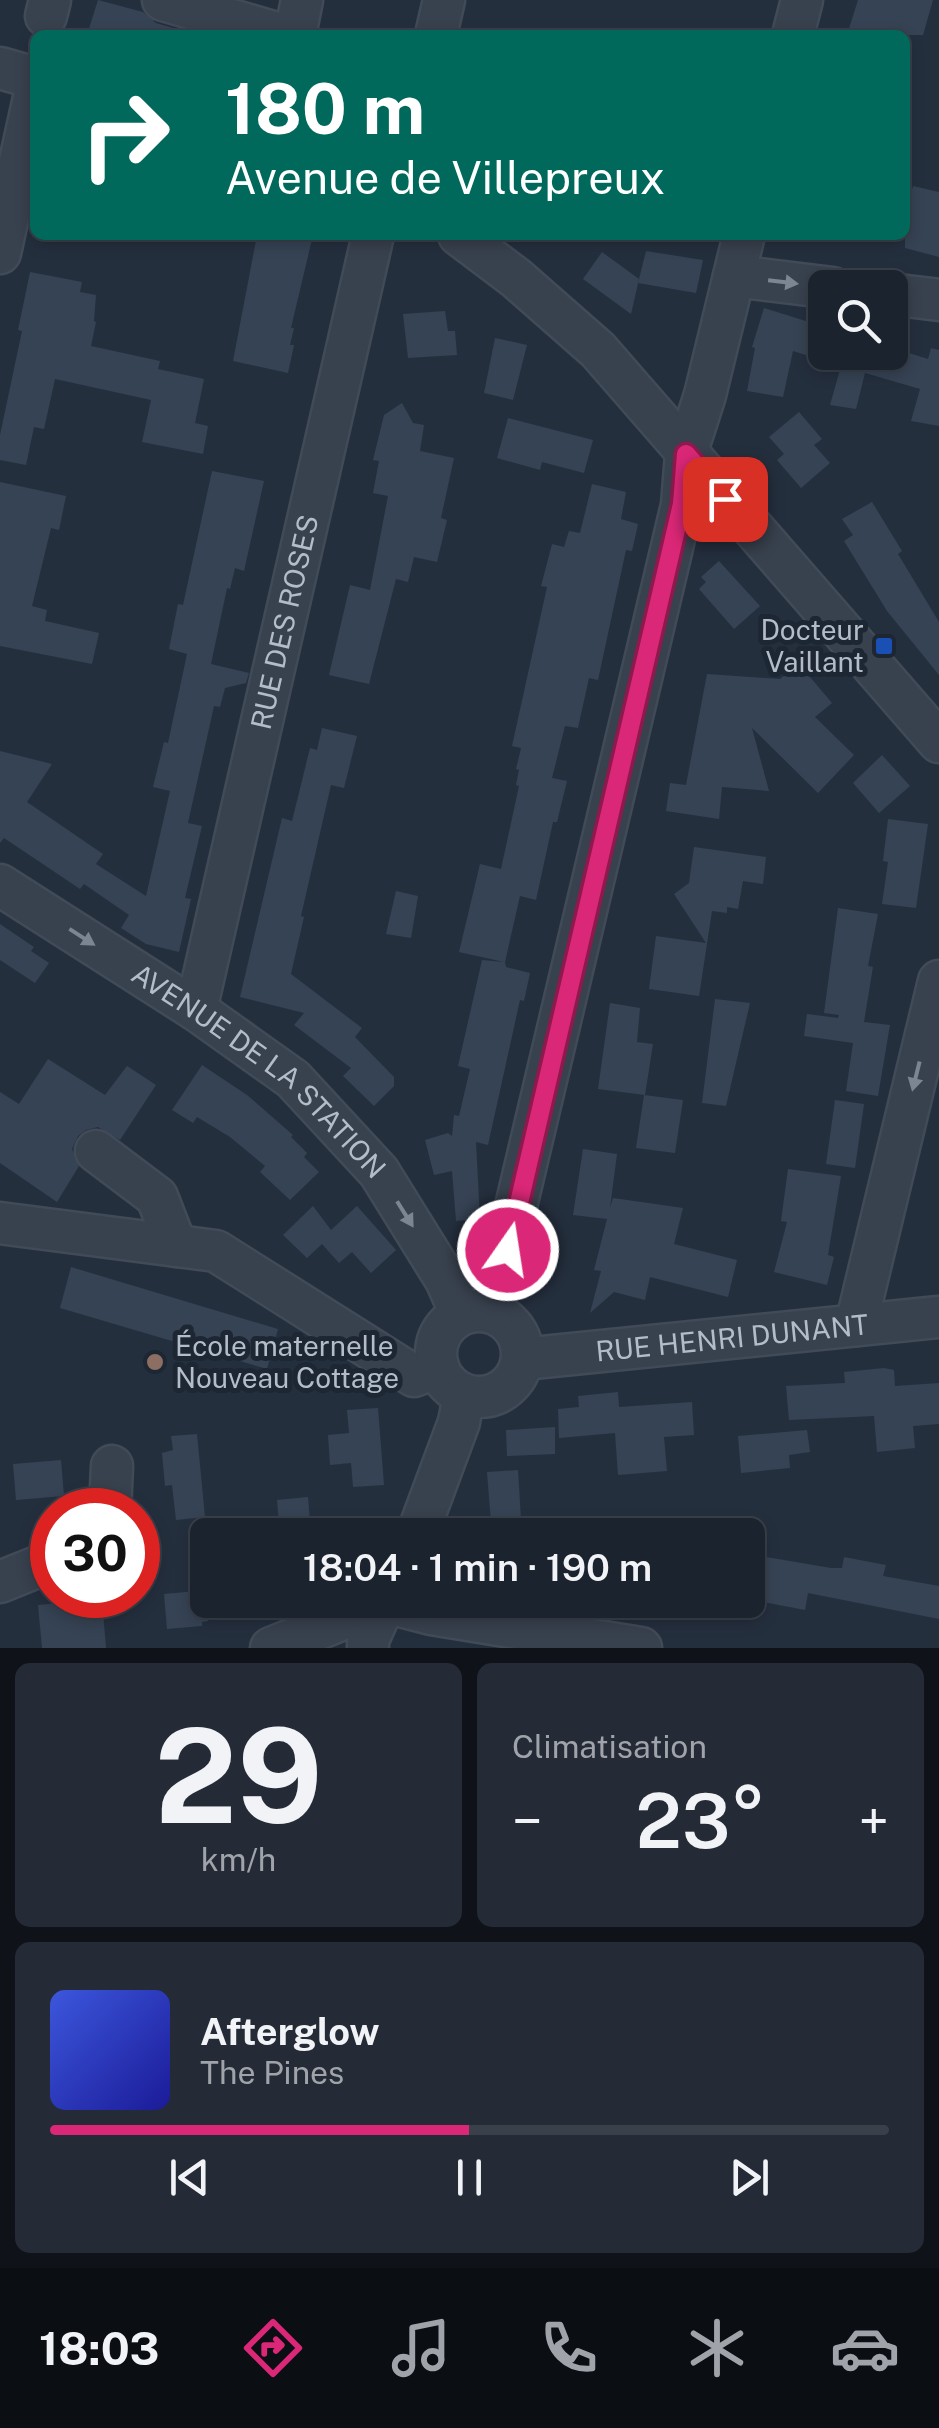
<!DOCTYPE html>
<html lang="fr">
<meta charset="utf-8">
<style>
:root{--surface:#1b232e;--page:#242b36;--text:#f1f3f6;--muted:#a0a4aa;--line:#39404a;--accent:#db2777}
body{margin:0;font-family:"Public Sans",sans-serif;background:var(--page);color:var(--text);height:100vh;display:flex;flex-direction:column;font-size:38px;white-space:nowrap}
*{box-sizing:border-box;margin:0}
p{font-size:32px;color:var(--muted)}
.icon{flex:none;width:55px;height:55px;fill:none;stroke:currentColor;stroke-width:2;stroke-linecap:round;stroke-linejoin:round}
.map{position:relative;height:1648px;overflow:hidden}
.side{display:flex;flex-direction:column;gap:15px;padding:15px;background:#0f1319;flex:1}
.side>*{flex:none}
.guide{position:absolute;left:30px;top:30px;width:880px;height:210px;border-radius:15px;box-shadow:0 5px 15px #0003,0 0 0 2px var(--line);background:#00695c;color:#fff;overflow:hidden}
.controls{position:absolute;left:808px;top:270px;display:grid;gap:20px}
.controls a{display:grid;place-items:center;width:100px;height:100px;border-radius:15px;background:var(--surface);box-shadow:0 5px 15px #0003,0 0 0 2px var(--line);font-size:50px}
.speed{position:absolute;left:30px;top:1488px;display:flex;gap:20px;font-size:50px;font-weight:700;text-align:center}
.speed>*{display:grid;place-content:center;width:130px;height:130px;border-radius:50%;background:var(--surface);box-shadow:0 5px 15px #0003,0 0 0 2px var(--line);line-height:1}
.speed .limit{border:15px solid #d22;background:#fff;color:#111}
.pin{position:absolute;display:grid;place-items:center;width:85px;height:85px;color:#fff;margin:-42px;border-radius:20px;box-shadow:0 5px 15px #0006}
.me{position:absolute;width:110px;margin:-55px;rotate:13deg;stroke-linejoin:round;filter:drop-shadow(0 0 8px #0008)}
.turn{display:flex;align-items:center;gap:35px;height:210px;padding:0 30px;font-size:45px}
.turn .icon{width:130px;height:130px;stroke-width:2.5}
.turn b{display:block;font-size:70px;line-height:85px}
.big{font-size:75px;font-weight:600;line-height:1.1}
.side .card{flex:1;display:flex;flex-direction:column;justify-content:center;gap:15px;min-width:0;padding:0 35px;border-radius:15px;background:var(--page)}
.side .dial{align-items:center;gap:0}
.dial b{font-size:130px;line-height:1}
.song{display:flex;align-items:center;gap:30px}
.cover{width:120px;height:120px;border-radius:15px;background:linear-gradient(135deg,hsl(230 70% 55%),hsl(240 70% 35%))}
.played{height:10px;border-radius:5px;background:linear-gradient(90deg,var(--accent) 50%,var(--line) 50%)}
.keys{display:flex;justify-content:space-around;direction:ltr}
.heat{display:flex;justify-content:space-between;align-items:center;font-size:55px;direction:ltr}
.side .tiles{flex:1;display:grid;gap:15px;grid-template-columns:1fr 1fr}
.card:last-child{grid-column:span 2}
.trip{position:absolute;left:190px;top:1518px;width:575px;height:100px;border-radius:15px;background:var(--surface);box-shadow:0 5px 15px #0003,0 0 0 2px var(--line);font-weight:600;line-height:100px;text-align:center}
.dock{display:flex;height:160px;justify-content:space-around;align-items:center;background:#0b0e12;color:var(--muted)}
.dock .icon{width:70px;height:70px}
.dock .active{color:var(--accent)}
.dock b{font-size:45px;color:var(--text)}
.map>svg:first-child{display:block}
.building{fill:#364354}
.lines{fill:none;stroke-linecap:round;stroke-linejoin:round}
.minor-casing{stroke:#414a57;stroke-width:45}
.minor{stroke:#38414e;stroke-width:40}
.oneway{fill:#7c8592}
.route-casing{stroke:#8e194d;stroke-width:25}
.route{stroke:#db2777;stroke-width:18}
.transit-dot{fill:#1a4fb4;stroke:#1d2633;stroke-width:4}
.education-dot{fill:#8d6e63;stroke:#1d2633;stroke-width:4}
.labels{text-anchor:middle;stroke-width:10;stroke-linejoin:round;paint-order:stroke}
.street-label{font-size:28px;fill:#b4bcc9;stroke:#1d2633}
.poi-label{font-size:28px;fill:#b4bcc9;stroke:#1d2633;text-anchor:end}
</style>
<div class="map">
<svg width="939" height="1648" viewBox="0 0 939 1648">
<rect width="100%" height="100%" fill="#242f3e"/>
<g class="building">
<path d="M98,0L143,12L156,23L198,35H87Z"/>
<path d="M858,0H933L923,35H847Z"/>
<path d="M913,186L939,192V257L905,248V216Z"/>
<path d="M257,235H313L291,328H294L290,345H294L288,373L233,361Z"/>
<path d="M646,251L703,260L696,293L638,283Z"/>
<path d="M602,252L639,279L631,314L583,279Z"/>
<path d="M30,272L82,282L80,292L96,295L94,321L96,322L91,346L160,361L158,369L204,379L195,423L208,426L203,454L142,442L151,400L55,379L44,429L34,427L26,465L0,460V435L22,331L18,330Z"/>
<path d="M764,308L825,327V352H890V347L928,359L931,348L939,350V426L911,421L920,389L865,373L856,409L830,405L841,366L793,351L783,397L747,391L755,348L752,347Z"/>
<path d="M445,311L448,331H455L457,355L408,358L403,314Z"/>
<path d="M495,338L527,345L513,400L484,393Z"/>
<path d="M402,403L413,423L424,425L420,451L454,458L441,518L447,520L437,562L414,557L408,582L396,579L369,684L329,675L350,585L370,590L388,496L373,493L379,461L373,460L384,415Z"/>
<path d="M799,412L822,439L814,445L830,463L801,488L777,460L784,454L769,437Z"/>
<path d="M508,418L593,440L584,473L542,462L540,470L497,458Z"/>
<path d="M212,471L264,481L244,571L235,568L230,589L227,588L211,664L249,673L246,683L225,688L220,707L214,706L188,823L202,826L185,898L191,899L179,952L146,944L121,928L129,915L84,884L80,889L4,838L0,843V751L52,764L27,802L103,854L96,864L146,896L170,791L153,787L164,742L168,743L187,654L169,649L178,604L183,605Z"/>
<path d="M0,482L66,496L59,530L51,528L32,606L47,610L45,621L99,633L92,664L0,646Z"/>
<path d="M592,484L626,492L621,519L638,524L632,551L626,550L598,680L589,678L578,728L565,726L552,778L567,781L557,822H553L536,900L520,896L505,962L506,967L530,973L524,1001L520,1000L488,1145L476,1142L480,1219L456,1221L452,1171L434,1175L425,1140L448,1133L452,1136L454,1115L459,1116L470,1069L458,1066L482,960L504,962L459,952L480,864L501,869L519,786L516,785L519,770L516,769L521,748L512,746L547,587L541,586L552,544L564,547L569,531L580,533Z"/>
<path d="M872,502L902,551L898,554L939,622V675L887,611L844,541L853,535L842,519Z"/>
<path d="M719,561L760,606L734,629L699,589L706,582L701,577Z"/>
<path d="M799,664L832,703L815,717L854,755L818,793L752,728L769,791L722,787L719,819L666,811L670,783L686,785L707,674L780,679Z"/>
<path d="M322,728L357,736L344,788L331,785L301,916L304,917L291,974L362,1028L355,1037L394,1077V1086L374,1106L343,1076L351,1068L294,1025L304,1013L240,997L282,818L292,821L310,748L317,750Z"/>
<path d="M882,755L910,786L879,813L853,783Z"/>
<path d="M888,819L928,824L916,908L882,904L888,862L883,861Z"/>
<path d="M694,847L766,857L763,884L743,881L738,909L727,907V913L712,911L699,996L649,989L656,936L706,943L674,894L689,883Z"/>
<path d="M396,891L418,896L411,938L386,934Z"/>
<path d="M838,908L878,914L868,966L873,967L864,1022L890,1025L878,1096L846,1091L853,1043L804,1036L807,1014L838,1018L839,1015L824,1013Z"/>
<path d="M0,924L34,947L31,951L49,963L35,983L0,960Z"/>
<path d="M715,999L750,1003L726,1106L702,1103Z"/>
<path d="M610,1003L640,1008L637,1042L653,1044L645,1095L598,1089Z"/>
<path d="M48,1059L105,1095L127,1066L156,1085L120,1140L98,1127L86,1130L78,1136L72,1149L79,1166L57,1202L0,1163V1092L19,1104Z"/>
<path d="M202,1065L247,1095L293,1135L291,1137L307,1153L304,1157L319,1172L290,1200L260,1172L265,1166L230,1137L197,1117L193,1123L172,1110Z"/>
<path d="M644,1095L683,1100L675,1153L636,1148Z"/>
<path d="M835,1100L864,1104L855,1168L826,1164Z"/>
<path d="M583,1149L617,1154L610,1208L613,1198L683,1208L674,1244L737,1260L728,1297L650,1277L645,1300L614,1292L590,1313L601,1271L594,1270L607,1219L573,1215Z"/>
<path d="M788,1169L841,1176L828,1255L834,1257L827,1285L774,1272L787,1222L781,1221Z"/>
<path d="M313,1206L331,1230L357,1206L396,1250L371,1273L352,1252L339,1263L322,1244L307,1258L283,1235Z"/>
<path d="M71,1267L278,1329L267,1369L60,1308Z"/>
<path d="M884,1368L894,1370L895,1386L939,1383V1424L913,1426L915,1448L877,1452L874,1416L789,1420L786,1386L845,1383L844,1372Z"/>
<path d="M618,1392L619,1407L692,1402L694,1435L664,1437L667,1471L618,1475L615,1433L559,1438L558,1409L579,1407L578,1396Z"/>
<path d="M378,1408L384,1485L353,1487L351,1463L330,1465L328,1435L349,1433L347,1410Z"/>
<path d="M555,1427V1454L507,1456L506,1430Z"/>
<path d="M807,1430L810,1452L789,1455L790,1468L741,1473L738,1436Z"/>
<path d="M197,1434L205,1517L176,1520L172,1485L165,1486L162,1453L173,1450L171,1436Z"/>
<path d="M61,1460L64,1496L16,1500L13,1464Z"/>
<path d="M518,1470L522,1535H492L487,1472Z"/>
<path d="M308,1497L311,1535H280L277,1500Z"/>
<path d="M761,1556L831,1568H842L844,1557L886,1565L883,1576L939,1586V1619L808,1593L805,1610L748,1599V1568L758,1570Z"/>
<path d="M208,1590V1621L202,1622V1626L167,1629L164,1594Z"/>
<path d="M102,1599L106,1648H42L38,1605Z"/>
</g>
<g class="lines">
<defs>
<g id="minor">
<path d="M163,0L283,35"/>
<path d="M46,16L50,0"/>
<path d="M295,35L302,0"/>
<path d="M436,35L444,0"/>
<path d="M793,35L802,0"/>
<path d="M0,68L35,78"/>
<path d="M459,235L516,278L598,350L939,742"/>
<path d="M0,253L35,93"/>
<path d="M734,276L833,288"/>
<path d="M890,294L939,300"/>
<path id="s1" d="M0,885L196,1010L293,1079L379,1172L446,1280L461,1314"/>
<path id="s2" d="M196,1010L373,235"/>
<path d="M96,1151L157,1197L176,1246"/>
<path d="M0,1223L216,1251L414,1376L438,1367"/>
<circle cx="479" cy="1354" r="43"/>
<path d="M491,1312L682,505L686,454L705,395L744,235"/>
<path d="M856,1325L939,981"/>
<path id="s3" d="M523,1359L939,1317"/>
<path d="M110,1510L112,1466"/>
<path d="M417,1535L459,1422L464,1395"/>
<path d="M0,1582L52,1561"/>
<path d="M385,1602L431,1614L641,1648"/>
<path d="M271,1648L385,1602"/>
<path d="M368,1648V1640L386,1600"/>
</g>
</defs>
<use href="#minor" class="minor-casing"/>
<use href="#minor" class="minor"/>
</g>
<defs><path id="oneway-solid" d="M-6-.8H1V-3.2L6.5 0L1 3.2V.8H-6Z" transform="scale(2.5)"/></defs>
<g class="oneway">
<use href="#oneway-solid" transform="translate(783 282) rotate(7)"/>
<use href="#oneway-solid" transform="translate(82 937) rotate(33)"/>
<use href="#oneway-solid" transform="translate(916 1076) rotate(104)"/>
<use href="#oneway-solid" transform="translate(405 1214) rotate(58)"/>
</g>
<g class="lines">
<defs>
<path id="route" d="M508,1250L682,504L686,454L725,499"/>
</defs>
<use href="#route" class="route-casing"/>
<use href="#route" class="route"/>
</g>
<rect class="transit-dot" x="874" y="636" width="20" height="20" rx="5"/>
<circle class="education-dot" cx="155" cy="1362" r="10"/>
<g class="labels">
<g class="street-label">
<text dy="10" stroke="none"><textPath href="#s2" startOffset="398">RUE DES ROSES</textPath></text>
<text dy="10" stroke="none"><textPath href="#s1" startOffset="320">AVENUE DE LA STATION</textPath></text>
<text dy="10" stroke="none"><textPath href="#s3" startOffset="210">RUE HENRI DUNANT</textPath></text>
</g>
<g class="poi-label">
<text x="864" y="640">Docteur<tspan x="864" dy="32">Vaillant</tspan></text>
<text x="175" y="1356" text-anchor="start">École maternelle<tspan x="175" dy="32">Nouveau Cottage</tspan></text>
</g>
</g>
</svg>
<div class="controls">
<a><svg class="icon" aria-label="search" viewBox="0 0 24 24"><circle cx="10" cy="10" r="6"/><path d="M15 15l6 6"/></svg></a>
</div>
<div class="speed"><div class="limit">30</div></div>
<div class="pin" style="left:725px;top:499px;background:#d93025"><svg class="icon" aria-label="arrive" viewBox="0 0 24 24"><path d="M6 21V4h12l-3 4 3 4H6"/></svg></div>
<svg class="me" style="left:508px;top:1250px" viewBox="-20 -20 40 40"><circle r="17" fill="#db2777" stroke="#fff" stroke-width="3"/><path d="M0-11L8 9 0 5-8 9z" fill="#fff"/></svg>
<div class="trip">18:04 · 1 min · 190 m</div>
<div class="guide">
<div class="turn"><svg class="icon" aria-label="right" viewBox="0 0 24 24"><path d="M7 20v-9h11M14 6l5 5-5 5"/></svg><div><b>180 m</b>Avenue de Villepreux</div></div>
</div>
</div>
<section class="side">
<div class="tiles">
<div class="card dial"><b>29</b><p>km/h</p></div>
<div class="card"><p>Climatisation</p>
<div class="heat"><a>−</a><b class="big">23°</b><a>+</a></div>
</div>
<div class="card">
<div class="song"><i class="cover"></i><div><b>Afterglow</b><p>The Pines</p></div></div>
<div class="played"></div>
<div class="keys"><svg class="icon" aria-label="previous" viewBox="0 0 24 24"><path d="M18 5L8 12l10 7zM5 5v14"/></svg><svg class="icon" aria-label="pause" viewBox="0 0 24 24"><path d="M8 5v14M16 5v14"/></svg><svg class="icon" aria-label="next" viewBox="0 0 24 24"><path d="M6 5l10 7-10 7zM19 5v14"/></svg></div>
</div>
</div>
</section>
<nav class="dock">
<b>18:03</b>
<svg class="icon active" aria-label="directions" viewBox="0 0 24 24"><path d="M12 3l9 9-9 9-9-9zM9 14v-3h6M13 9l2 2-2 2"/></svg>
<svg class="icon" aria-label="music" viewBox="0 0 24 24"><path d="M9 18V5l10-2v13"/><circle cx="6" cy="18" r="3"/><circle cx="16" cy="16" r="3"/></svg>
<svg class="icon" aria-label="phone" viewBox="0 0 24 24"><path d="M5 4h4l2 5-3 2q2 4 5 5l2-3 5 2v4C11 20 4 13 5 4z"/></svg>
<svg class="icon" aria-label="climate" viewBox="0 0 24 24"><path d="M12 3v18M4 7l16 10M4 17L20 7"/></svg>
<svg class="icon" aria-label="car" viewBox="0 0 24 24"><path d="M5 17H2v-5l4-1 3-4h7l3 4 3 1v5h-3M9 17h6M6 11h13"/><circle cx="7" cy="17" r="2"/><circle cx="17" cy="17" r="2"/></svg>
</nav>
